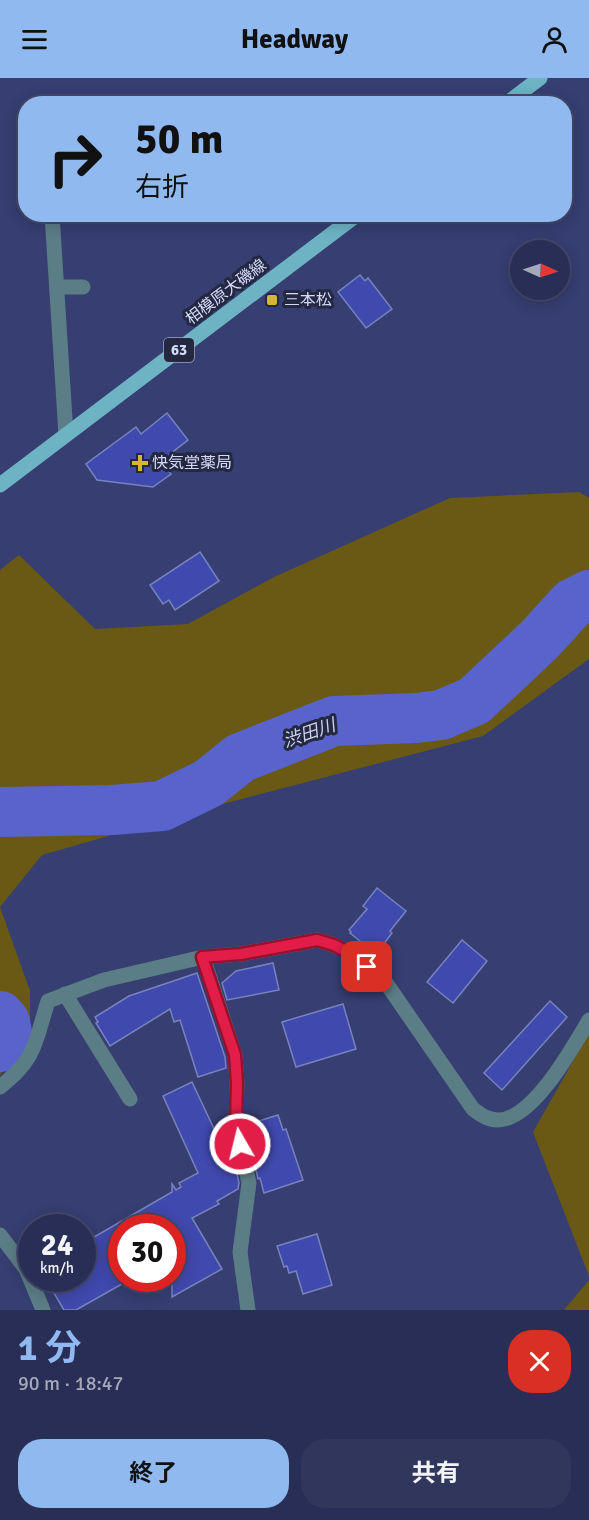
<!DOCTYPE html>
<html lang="ja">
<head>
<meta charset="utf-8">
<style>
  :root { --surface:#282e56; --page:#30365c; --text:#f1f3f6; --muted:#a5a8b9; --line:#444a6c; --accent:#90b9f0 }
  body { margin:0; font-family:Signika,"Noto Sans JP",sans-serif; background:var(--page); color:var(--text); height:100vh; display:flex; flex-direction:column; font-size:22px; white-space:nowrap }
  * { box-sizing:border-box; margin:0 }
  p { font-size:20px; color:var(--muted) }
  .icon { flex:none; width:33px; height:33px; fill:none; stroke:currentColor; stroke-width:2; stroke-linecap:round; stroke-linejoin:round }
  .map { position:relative; height:1232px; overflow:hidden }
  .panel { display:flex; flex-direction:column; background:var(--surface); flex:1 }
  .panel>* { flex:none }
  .banner { position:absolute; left:18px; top:18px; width:554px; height:126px; border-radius:24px; box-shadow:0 3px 15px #0003,0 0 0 2px var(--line); background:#90b9f0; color:#111; overflow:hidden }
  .needle { width:39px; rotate:93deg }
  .fabs { position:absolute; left:510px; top:162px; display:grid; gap:12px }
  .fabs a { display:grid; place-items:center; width:60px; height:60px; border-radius:50%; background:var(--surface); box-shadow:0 3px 15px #0003,0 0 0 2px var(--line); font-size:30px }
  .speed { position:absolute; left:18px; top:1136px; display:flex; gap:12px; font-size:30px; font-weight:700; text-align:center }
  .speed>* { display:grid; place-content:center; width:78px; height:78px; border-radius:50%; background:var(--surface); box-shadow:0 3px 15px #0003,0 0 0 2px var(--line); line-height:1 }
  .speed small { font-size:15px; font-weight:400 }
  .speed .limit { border:9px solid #d22; background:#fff; color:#111 }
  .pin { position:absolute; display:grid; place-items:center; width:51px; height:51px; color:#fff; margin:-26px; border-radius:12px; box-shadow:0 3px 9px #0006 }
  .me { position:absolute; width:66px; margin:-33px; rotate:352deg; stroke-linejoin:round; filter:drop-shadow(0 0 4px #0008) }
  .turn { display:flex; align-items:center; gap:21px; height:126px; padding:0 18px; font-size:27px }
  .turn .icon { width:78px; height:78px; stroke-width:2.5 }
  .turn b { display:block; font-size:42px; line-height:51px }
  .round { display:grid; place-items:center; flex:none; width:63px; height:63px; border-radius:24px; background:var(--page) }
  .head { display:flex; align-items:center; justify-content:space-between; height:102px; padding:0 18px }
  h1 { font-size:36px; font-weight:700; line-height:45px; color:var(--accent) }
  .cta { display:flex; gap:12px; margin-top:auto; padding:12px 18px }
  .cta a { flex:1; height:69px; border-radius:24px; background:var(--accent); color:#111; font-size:24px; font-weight:700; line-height:69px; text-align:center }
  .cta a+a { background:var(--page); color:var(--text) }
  header { display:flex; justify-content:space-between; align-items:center; height:78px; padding:0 18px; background:var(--accent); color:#111; font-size:27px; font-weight:700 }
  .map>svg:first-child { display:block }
  .green { fill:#6a5914 }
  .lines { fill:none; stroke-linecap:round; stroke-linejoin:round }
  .river { stroke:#5864cb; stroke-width:50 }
  .building { fill:#4049ad; stroke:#7783bd; stroke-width:1.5 }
  .minor { stroke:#5b7d85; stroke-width:15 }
  .major { stroke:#6db3c4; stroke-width:15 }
  .route-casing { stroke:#92132f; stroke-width:15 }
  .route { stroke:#e11d48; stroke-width:10 }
  .poi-dot { fill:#d5b535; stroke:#242840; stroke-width:2 }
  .labels { text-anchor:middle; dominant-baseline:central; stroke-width:6; stroke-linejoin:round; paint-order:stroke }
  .shield { fill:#242840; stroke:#9ea5c2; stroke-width:1.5 }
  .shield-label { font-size:15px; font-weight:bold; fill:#d2daf9 }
  .street-label { font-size:16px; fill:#d2daf9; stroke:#242840 }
  .poi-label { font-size:16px; fill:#d2daf9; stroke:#242840; text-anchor:start }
  .water-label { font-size:18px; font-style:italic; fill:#cbd2ed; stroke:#242840 }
</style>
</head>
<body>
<header><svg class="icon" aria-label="menu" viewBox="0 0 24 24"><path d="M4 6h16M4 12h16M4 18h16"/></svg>Headway<svg class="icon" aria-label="person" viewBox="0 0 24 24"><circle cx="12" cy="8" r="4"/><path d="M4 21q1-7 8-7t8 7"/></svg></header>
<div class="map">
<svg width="589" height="1232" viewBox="0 0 589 1232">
  <rect width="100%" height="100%" fill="#363e72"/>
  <path class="green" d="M579,414L589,420V581L483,658L196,733L42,777L0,829L30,913V960L0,997V492L19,477L95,551L188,546L274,499L450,420Z
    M589,955V1198L533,1054Z
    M589,1202V1232H564Z"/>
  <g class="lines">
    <path class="river" d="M0,734L112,732L162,728L209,705L240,680L334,643L416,640L441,637L474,623L539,562L573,525L589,517
      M0,938L5,944L8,960L0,969"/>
  </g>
  <path class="building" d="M360,197L365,203L368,200L392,231L366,250L338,214Z
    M167,335L188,362L161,383L171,396L153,409L97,402L86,386L136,349L141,356Z
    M200,474L219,503L175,532L169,522L163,526L150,507Z
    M377,810L406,833L390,853L392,855L376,876L350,855L351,854L349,852L367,831L363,828Z
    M462,862L487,883L453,925L427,904Z
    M273,885L279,912L227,922L222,905L236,893Z
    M197,895L225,979L226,990L198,999L180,942L174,944L170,931L110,968L96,945L98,944L95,939L129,918Z
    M550,923L567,939L502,1012L484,995Z
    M343,926L356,971L296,989L282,944Z
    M192,1004L217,1057L228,1053L239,1105L238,1111L217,1123L219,1126L192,1140L222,1191L172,1219V1149H122V1206L76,1232H64L45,1200H82V1166L172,1114V1106L176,1112L181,1109L179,1105L198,1095L163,1018Z
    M278,1037L283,1052L286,1051L303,1102L264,1115L260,1100L258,1101L246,1047Z
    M317,1156L332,1207L303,1216L296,1193L289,1195L287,1188L284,1189L277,1168Z"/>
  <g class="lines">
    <path class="minor" d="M52,136L66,357
      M57,209H83
      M203,879L235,977L237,1004L236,1046L249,1105L240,1174L248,1232
      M65,916L130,1021
      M0,1009C37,980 35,964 48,923L104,902L203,879L241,876L317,862L334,867L351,876L384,902L473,1031C481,1037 488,1042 498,1042C533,1042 573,969 589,942
      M0,1157L26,1191L43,1232"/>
    <path class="major" d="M506,26L540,0
      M0,407L358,136"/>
  </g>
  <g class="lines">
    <defs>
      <path id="route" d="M240,1066L236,1046L237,1004L235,977L202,879L241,876L317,862L334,867L351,876L367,889"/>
    </defs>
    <use href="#route" class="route-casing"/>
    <use href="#route" class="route"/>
  </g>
  <g class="poi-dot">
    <rect x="266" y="216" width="12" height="12" rx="3"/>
    <path d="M137 376h6v6h6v6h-6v6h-6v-6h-6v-6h6z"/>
  </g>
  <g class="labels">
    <rect class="shield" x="164" y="260" width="30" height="24" rx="4.5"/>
    <g class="shield-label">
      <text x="179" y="272">63</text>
    </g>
    <g class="street-label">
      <text transform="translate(226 214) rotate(-37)">相模原大磯線</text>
    </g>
    <g class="poi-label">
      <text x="284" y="222">三本松</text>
      <text x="152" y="385">快気堂薬局</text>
    </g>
    <g class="water-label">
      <text transform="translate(309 655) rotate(-19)">渋田川</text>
    </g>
  </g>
</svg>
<div class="fabs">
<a><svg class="needle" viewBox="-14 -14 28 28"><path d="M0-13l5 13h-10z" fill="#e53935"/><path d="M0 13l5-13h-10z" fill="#a5a8b9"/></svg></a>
</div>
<div class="speed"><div>24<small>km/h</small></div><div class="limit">30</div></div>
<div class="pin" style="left:367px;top:889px;background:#d93025"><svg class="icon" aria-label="arrive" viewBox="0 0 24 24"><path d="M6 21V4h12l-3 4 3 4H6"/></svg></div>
<svg class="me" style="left:240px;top:1066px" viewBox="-20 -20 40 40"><circle r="17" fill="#e11d48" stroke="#fff" stroke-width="3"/><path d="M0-11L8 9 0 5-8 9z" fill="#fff"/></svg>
<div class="banner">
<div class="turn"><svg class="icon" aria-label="right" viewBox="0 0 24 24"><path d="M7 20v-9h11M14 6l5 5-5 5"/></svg><div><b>50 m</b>右折</div></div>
</div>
</div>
<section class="panel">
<div class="head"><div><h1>1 分</h1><p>90 m · 18:47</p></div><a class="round" style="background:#d93025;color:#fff"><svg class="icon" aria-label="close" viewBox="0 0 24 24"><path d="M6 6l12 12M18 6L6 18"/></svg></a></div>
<div class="cta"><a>終了</a><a>共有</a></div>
</section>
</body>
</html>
